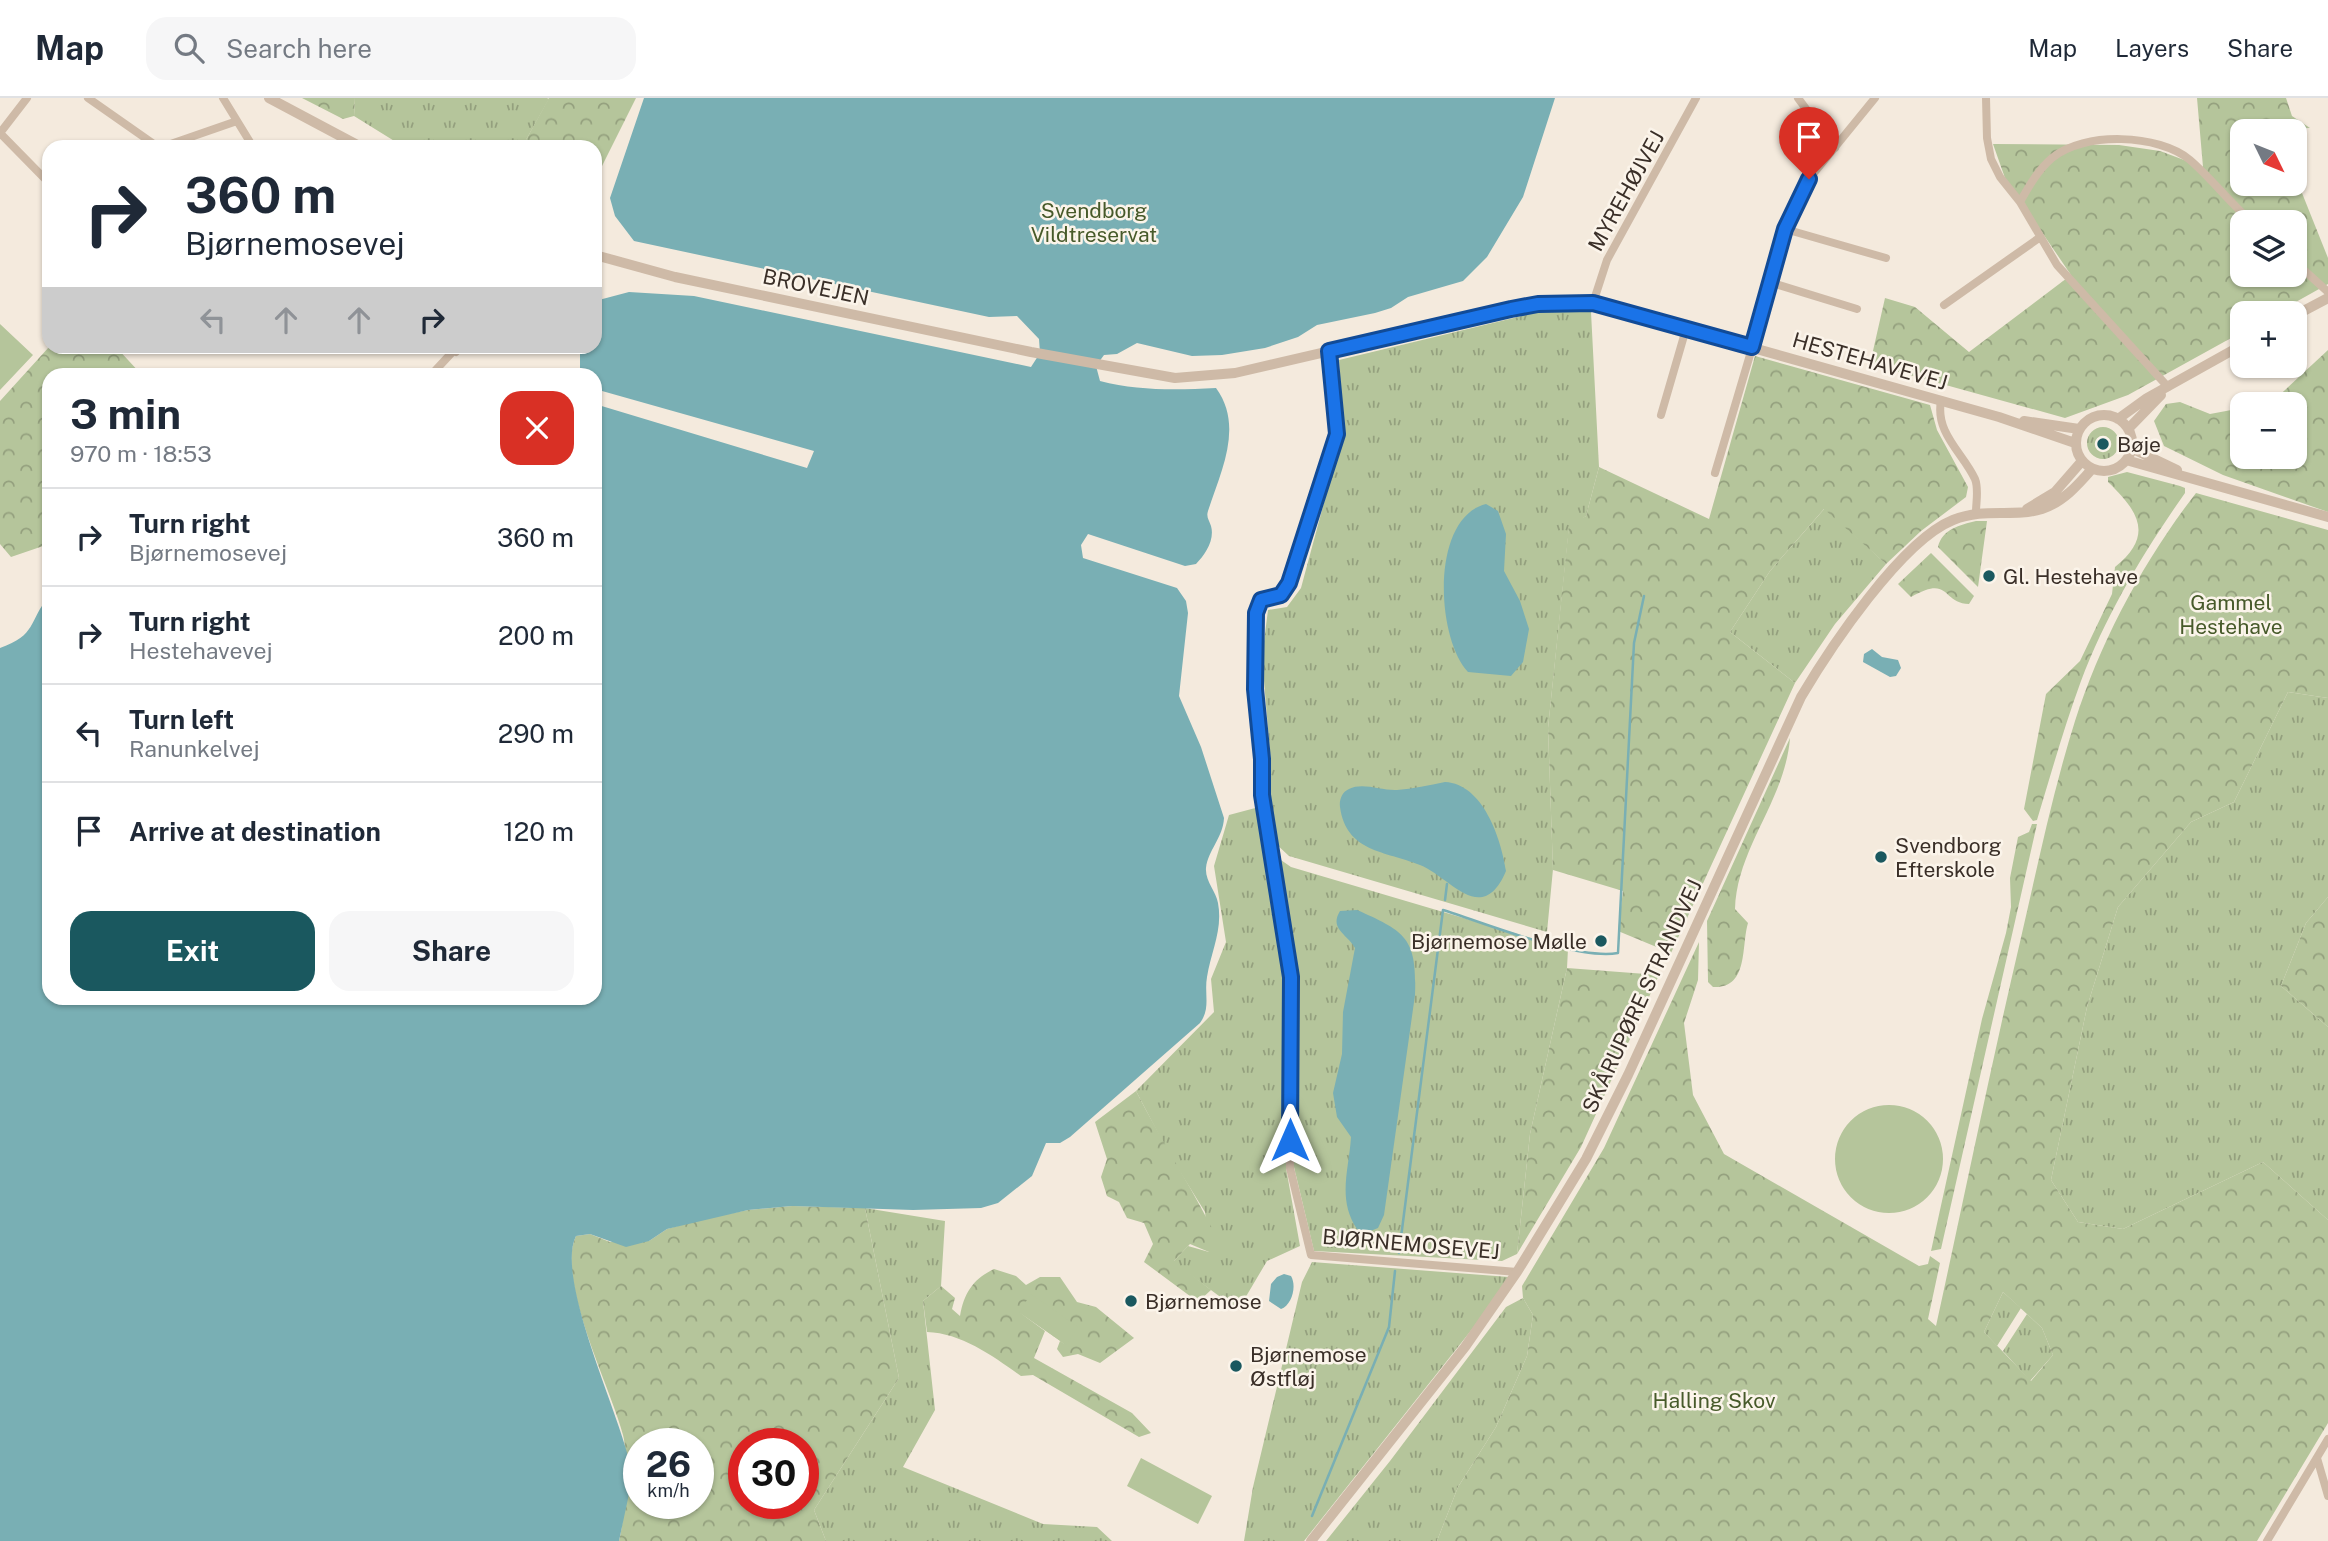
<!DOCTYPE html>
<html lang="en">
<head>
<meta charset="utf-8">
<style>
  :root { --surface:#fff; --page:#f6f6f7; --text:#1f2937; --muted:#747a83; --line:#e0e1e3; --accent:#1a585f }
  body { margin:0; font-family:"Public Sans",sans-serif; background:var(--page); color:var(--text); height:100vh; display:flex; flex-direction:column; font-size:26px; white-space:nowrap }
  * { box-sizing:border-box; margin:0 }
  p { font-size:23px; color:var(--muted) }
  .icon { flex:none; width:38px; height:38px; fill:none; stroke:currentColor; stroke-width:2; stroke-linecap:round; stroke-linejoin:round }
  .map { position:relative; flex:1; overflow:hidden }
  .drawer { position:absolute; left:42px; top:270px; width:560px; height:637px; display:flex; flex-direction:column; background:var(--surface); border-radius:21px; box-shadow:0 2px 5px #0004 }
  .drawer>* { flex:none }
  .hud { position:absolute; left:42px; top:42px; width:560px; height:214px; border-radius:21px; box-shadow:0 2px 5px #0004; background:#fff; color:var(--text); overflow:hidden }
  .needle { width:46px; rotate:133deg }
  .controls { position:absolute; left:2230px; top:21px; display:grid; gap:14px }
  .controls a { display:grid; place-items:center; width:77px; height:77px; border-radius:14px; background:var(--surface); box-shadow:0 2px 5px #0004; font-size:35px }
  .speed { position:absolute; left:623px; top:1330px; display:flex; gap:14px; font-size:35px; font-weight:700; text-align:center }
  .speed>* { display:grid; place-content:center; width:91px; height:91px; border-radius:50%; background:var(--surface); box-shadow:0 2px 5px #0004; line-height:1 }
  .speed small { font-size:18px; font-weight:400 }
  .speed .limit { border:10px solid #d22; background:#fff; color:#111 }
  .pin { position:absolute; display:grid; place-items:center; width:60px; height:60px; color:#fff; margin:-72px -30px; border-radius:50% 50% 50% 0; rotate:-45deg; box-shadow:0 0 7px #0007 }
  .pin .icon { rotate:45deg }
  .me { position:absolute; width:77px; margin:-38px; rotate:0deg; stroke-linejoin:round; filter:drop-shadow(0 0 5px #0008) }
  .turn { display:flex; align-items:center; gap:24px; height:147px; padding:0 28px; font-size:32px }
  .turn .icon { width:91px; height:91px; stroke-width:2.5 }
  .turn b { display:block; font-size:49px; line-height:60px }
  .lanes { display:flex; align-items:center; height:66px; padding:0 28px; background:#0003; justify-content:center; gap:35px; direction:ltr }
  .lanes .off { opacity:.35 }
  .round { display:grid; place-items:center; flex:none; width:74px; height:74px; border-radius:21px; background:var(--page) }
  .overview { display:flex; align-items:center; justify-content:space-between; height:119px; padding:0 28px }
  h1 { font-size:42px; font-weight:700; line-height:52px }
  .action { display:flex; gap:14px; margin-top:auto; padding:14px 28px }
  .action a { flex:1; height:80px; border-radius:21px; background:var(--accent); color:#fff; font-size:28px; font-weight:700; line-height:80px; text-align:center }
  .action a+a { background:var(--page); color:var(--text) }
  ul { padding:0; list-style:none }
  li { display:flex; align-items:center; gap:21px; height:98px; padding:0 28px; border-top:2px solid var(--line) }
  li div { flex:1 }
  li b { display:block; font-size:26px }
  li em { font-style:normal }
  header { display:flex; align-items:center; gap:42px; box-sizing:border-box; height:98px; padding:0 35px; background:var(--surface); border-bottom:2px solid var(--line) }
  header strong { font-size:33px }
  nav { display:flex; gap:38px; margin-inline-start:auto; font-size:24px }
  .search { width:490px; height:63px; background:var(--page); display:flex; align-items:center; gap:18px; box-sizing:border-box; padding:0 24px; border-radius:21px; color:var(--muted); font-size:26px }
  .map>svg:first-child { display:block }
  .grass { fill:url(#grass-tufts) }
  .forest { fill:url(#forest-crowns); fill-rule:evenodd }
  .park { fill:#b5c59b }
  .water { fill:#79afb4 }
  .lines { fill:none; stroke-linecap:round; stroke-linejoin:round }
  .stream { stroke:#79afb4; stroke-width:2.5 }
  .minor { stroke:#cebaa7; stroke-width:8 }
  .tertiary { stroke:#cebaa7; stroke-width:10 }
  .route-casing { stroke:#114b97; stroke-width:18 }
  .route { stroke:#1a73e8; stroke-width:12 }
  .poi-dot { fill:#1a585f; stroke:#fbf4ea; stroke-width:2.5 }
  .labels { text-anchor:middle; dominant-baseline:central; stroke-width:5; stroke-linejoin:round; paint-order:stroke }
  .street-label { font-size:21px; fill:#3a2f28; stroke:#fbf4ea }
  .park-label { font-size:21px; fill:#475a2a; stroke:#fbf4ea }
  .poi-label { font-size:21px; fill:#3a2f28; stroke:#fbf4ea; text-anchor:start }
</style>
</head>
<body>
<header>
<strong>Map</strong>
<div class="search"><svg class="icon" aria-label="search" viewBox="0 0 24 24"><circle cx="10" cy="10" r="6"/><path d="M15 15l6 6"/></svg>Search here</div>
<nav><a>Map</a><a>Layers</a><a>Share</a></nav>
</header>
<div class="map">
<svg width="2328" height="1443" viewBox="0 0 2328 1443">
  <defs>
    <pattern id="grass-tufts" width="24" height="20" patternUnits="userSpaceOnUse" patternTransform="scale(1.75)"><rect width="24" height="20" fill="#b5c59b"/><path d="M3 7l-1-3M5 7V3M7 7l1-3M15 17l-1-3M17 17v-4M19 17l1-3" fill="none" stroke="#94a07e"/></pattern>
    <pattern id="forest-crowns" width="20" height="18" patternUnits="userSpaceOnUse" patternTransform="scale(1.75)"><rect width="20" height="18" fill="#b5c59b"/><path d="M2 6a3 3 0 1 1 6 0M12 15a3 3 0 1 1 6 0" fill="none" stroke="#94a07e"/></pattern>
  </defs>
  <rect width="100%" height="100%" fill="#f4eadd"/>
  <path class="grass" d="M355,0H547L549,1L522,49H404L354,18Z
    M1543,213L1591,214L1599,369L1586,418L1569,430L1548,630L1553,771L1547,834L1289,758L1274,744L1267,695L1271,666L1262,559L1268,512L1287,509L1301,490L1343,334L1339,262Z
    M2087 345a16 16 0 1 1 32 0a16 16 0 1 1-32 0Z
    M1825,410L1886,466L1835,526L1795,585L1730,534L1770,473Z
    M2288,594L2328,600V799L2306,825L2281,888L2328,929V1122L2263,1064L2123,1131L2078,1124L2051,1082L2087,909L2118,809L2191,724L2234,704Z
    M1259,709L1286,880V1070L1300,1148L1267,1163L1238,1212L1173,1164L1188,1148L1209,1154L1205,1114L1169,1056L1136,993L1214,914L1211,881L1226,844L1214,768L1229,717Z
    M1278,760L1291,769L1568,851L1567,870L1530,1036L1517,1156L1502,1163L1314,1153L1294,1069L1295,880Z
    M865,1110L945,1123L941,1188L923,1203L935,1312L903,1369L1043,1426L1097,1429L1112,1443H826L814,1412L899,1280Z
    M1312,1164L1509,1179L1473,1230L1304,1443H1244L1253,1389L1302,1184Z
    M2003,1194L2021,1210L1997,1248L1984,1234Z
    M1523,1200L1533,1217L1527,1258L1496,1329L1458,1389L1437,1443H1326L1390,1363L1506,1209Z
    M2027,1216L2042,1230L2053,1257L2030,1283L2003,1253Z"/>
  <path class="forest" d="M302,0H355L354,18L343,21Z
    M549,0H636L595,82V49H522Z
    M2197,0H2286L2292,18L2310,30L2242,33V86H2294V75L2328,160V186L2276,215H2242V234L2128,297L2065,320L1870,266L1885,200L1915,209L1969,254L2071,177L2005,80L1993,46L2119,47L2160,53L2203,69ZM2242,124H2294V177H2242Z
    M49,249H116L141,276H49V446L11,459L0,446V303Z
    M2328,252V414L2223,377L2164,348L2154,323L2166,306L2180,304L2210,316L2242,310V359H2294V306H2261L2272,304Z
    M1755,258L1930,307L1937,332L1968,389L1966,399L1921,433L1886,466L1824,411L1770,473L1730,534L1795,585L1671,855L1618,833L1623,793L1553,772L1548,630L1569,427L1586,418L1599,369L1709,421Z
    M2127,374L2180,388L2185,390V395C2144,453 2106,517 2081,583C2064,629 2051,676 2037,722L2033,723L2024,711L2046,596L2080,563L2112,496L2115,469C2155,437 2138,413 2108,384V379Z
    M2196,395L2328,432V600L2288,594L2234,704L2191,724L2118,809L2087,909L2051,1082L2078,1124L2123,1131L2263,1064L2328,1122V1325L2257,1443H1437L1458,1389L1496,1329L1527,1258L1533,1217L1523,1200L1522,1188L1604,1050L1699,844L1698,882L1684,925L1693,997L1724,1056L1919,1168L1928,1166L1930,1158L1940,1165L1928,1221L1936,1228C1964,1100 1990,972 2020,844C2037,771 2052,696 2075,623C2101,542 2144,462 2196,395ZM2003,1194L2042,1230L2053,1257L2031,1283L1984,1234Z
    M1976,423H1987L1978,489L1938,449C1942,431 1960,427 1976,423Z
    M1931,455L1974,498L1969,506C1941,505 1951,476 1911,499L1898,486Z
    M1790,640C1785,703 1737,749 1735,811L1748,825C1741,848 1749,891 1713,889L1708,884L1707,823Z
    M2032,726H2037L1941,1151L1931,1153L1982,921L2006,835L2011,809L2010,780L2018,739L2029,734Z
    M2328,799V929L2281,888L2306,825Z
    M1567,870L1659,877L1581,1049L1517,1156L1530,1036Z
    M1136,993C1163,1046 1196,1096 1222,1150L1209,1154L1190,1146L1174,1163L1211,1192L1198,1204L1144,1164L1153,1146L1144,1125L1127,1120L1119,1104L1107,1098L1101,1079L1107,1061L1095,1024Z
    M792,1108L865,1110L899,1280L814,1412L826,1443H619C625,1420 629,1360 623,1337C611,1290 555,1181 576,1138L590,1136L610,1144L649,1143L667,1131L702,1121L748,1112ZM639,1346H698V1405H639ZM744,1346H803V1405H744Z
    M994,1171L1016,1178L1026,1187L1040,1179H1060L1077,1204L1096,1209L1134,1240L1100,1265L1078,1256L1063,1259L1057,1251L1060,1243L1066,1247L1019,1214L1045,1233L1034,1260L1132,1315L1151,1335L1139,1339L1033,1277L1021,1278C994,1259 962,1235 927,1234L923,1203L941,1188L955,1200L952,1211L960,1218C964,1195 973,1181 994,1171Z"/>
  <path class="park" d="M0,226L33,257L0,292Z
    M1835 1061a54 54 0 1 1 108 0a54 54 0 1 1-108 0Z
    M1031,1196L1078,1229L1066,1247L1019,1214Z
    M1141,1360L1212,1398L1198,1426L1127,1388Z"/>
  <path class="water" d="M644,0H1555L1523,99L1487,159L1463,183L1408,199L1391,210L1375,215L1317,227L1298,239L1265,250L1222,257L1192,258L1137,245L1117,256L1104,257L1096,268L1100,283C1138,293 1177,292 1216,290C1244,328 1221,373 1208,413C1206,419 1209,422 1211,428C1215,442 1205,457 1196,466L1185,468L1088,436L1081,447L1083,460L1177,490L1186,503L1188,515L1179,598L1201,649L1224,720C1223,740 1208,752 1206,770C1205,783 1216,793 1218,805C1223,832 1211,853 1207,879C1204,896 1211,910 1200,925L1070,1039L1060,1045H1046L1032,1078L998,1105L981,1110L913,1112L792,1108L748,1112L667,1131L649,1143L626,1149L590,1136L576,1138C555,1179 618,1313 629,1362L630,1391L619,1443H0V550C37,537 28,524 49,498V900H595V306L807,370L814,353L595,291V276H580V249L595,248V203L629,194L694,198L1031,269L1040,255L1039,241L1017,218L989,219L634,143L615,118L610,100Z
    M1486,406L1498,413L1506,436L1504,473L1520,503L1529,531L1523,564L1511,578L1468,574C1436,540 1430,420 1486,406Z
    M1872,551L1882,559L1898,562L1901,570L1896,578L1890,579L1863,564L1864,556Z
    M1445,684C1483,686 1501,740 1506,773C1482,830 1449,778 1420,767C1385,753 1346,754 1340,709C1339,702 1342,694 1349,691C1363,684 1382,693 1397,692C1413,691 1429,687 1445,684Z
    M1357,812C1407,834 1417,841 1415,897L1384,1117L1378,1130L1368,1134L1357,1131C1337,1101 1349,1072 1351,1039L1337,1019L1333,995L1342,956L1343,914L1355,850C1347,836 1329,831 1340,813Z
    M1284,1176L1291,1178C1297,1188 1292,1207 1281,1211L1269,1203L1271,1186L1277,1179Z"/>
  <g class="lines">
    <path class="stream" d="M1445,802L1447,786
      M1399,1155L1443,812C1488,826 1575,862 1618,855L1634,545L1644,498
      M1312,1418L1389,1229L1395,1173"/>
    <path class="minor" d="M88,0L158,49
      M223,0L253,49
      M1798,0L1835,50
      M1986,0L1987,40L1991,61L2000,79L2020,104L2057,167L2168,289
      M0,35L49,85
      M0,35L27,0
      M162,49L237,23
      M2020,104C2029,88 2038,72 2052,60C2084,33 2159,36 2190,62C2212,81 2230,105 2252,124
      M1785,131L1886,160
      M2294,163L2328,194
      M1769,184L1857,211
      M1593,205L1607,162L1696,0
      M1944,207L2039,140
      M446,248L456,254
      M205,250L207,248
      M1329,253L1337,336L1289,485L1281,497L1261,502L1256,515L1255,591L1262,661V697L1291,879L1290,1070L1311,1157L1517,1174
      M432,276L458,248
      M1941,303C1935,335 1963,355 1975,381C1979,391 1976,404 1976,414
      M1661,317L1686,231
      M1715,375L1795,105L1809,81L1875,0
      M2317,1360L2328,1398
      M2267,1443L2328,1341"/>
    <path class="tertiary" d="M269,0L361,49
      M595,157L675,179L1031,254L1175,280L1235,275L1511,211L1538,206L1593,205L1999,319L2075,345
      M2294,218L2328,200
      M2076 345a28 28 0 1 1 56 0a28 28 0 1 1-56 0Z
      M2118,321L2147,300L2242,247
      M2024,323L2079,331
      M2128,331L2161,297
      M2131,350L2177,372
      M2126,362L2328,419
      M2027,411L2055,394L2082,363
      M1311,1443L1465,1249L1517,1174L1586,1061L1628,977L1801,599C1830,550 1901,443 1953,422C1986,409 2012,420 2042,411C2063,404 2078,387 2092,371"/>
  </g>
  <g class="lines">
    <defs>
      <path id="route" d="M1290,1042L1291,879L1262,697V661L1255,591L1256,515L1261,502L1281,497L1289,485L1337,336L1329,253L1511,211L1538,206L1593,205L1752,249L1785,131L1809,81"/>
    </defs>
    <use href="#route" class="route-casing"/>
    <use href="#route" class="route"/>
  </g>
  <g class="poi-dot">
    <circle cx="2103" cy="346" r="7"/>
    <circle cx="1989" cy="478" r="7"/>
    <circle cx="1881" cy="759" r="7"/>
    <circle cx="1601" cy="843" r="7"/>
    <circle cx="1131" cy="1203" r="7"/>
    <circle cx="1236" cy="1268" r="7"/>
  </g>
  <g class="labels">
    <g class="street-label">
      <text transform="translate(1626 93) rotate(-61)">MYREHØJVEJ</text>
      <text transform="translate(816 189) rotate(12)">BROVEJEN</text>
      <text transform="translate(1870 263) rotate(16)">HESTEHAVEVEJ</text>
      <text transform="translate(1642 898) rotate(-65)">SKÅRUPØRE STRANDVEJ</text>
      <text transform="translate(1411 1146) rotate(5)">BJØRNEMOSEVEJ</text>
    </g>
    <g class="park-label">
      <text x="1094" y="112">Svendborg<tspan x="1094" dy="24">Vildtreservat</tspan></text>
      <text x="2231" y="504">Gammel<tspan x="2231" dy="24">Hestehave</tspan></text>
      <text x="1714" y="1302">Halling Skov</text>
    </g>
    <g class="poi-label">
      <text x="2117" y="346">Bøje</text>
      <text x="2003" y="478">Gl. Hestehave</text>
      <text x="1895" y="747">Svendborg<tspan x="1895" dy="24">Efterskole</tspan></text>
      <text x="1587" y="843" text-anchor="end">Bjørnemose Mølle</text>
      <text x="1145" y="1203">Bjørnemose</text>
      <text x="1250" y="1256">Bjørnemose<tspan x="1250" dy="24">Østfløj</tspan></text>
    </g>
  </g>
</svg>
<div class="controls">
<a><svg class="needle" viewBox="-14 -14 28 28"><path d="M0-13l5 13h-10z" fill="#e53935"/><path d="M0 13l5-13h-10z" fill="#747a83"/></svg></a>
<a><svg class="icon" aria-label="layers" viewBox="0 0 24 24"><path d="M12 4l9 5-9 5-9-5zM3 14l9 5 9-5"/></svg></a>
<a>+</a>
<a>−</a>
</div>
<div class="speed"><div>26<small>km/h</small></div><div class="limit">30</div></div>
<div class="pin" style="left:1809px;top:81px;background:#d93025"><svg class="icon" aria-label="arrive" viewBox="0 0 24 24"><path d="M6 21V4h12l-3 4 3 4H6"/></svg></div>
<svg class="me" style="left:1290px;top:1042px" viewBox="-20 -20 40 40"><path d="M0-17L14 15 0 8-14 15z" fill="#1a73e8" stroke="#fff" stroke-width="4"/></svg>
<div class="hud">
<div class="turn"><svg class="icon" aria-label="right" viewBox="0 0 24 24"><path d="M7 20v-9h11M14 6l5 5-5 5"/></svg><div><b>360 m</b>Bjørnemosevej</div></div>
<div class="lanes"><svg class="icon off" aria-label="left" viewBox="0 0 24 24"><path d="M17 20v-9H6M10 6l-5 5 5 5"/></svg><svg class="icon off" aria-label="ahead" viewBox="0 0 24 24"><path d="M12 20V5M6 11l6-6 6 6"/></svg><svg class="icon off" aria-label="ahead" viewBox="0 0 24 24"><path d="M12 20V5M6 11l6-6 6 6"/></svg><svg class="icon" aria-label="right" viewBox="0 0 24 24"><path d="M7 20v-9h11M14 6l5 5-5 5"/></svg></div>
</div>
<section class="drawer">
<div class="overview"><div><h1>3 min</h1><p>970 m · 18:53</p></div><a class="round" style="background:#d93025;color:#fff"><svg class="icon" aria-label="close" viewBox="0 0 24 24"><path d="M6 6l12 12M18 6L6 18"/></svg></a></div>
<ul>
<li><svg class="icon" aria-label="right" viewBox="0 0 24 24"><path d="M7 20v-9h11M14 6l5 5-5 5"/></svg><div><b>Turn right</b><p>Bjørnemosevej</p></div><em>360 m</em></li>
<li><svg class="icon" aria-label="right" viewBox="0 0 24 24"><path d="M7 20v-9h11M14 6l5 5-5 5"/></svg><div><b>Turn right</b><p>Hestehavevej</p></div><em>200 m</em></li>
<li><svg class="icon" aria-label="left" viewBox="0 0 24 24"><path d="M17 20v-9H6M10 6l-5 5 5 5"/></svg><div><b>Turn left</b><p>Ranunkelvej</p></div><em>290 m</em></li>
<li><svg class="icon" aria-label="arrive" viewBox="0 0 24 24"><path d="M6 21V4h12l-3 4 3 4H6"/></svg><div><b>Arrive at destination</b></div><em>120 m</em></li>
</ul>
<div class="action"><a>Exit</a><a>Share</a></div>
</section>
</div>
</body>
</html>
